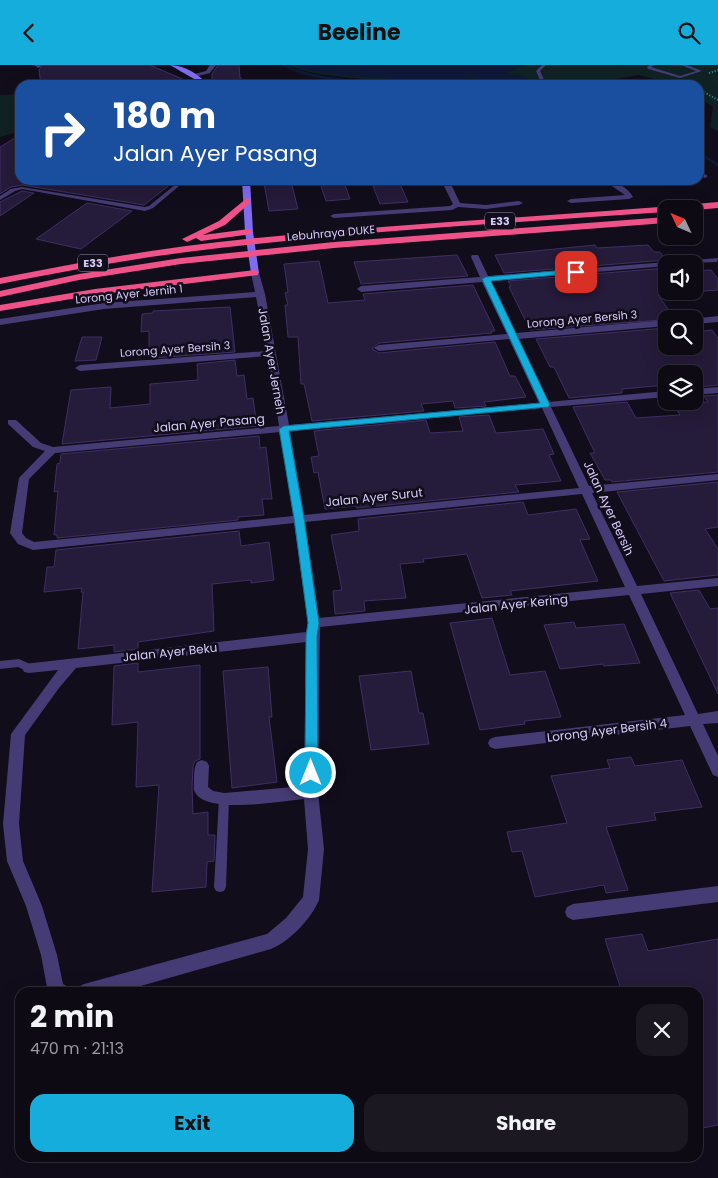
<!DOCTYPE html>
<html lang="en">
<head>
<meta charset="utf-8">
<style>
  :root { --surface:#0d0a14; --page:#1b1822; --text:#f1f3f6; --muted:#9a9aa0; --line:#2d2b34; --accent:#15aedc }
  body { margin:0; font-family:Poppins,sans-serif; background:var(--page); color:var(--text); height:100vh; display:flex; flex-direction:column; font-size:19px; white-space:nowrap }
  * { box-sizing:border-box; margin:0 }
  p { font-size:16px; color:var(--muted) }
  .icon { flex:none; width:28px; height:28px; fill:none; stroke:currentColor; stroke-width:2; stroke-linecap:round; stroke-linejoin:round }
  .map { position:relative; flex:1; overflow:hidden }
  .drawer { position:absolute; left:15px; top:922px; width:688px; height:175px; display:flex; flex-direction:column; background:var(--surface); border-radius:15px; box-shadow:0 5px 20px #0002,0 0 0 1px var(--line) }
  .drawer>* { flex:none }
  .hud { position:absolute; left:15px; top:15px; width:689px; height:105px; border-radius:15px; box-shadow:0 5px 20px #0002,0 0 0 1px var(--line); background:#1a4fa0; color:#fff; overflow:hidden }
  .needle { width:32px; rotate:314deg }
  .tools { position:absolute; left:658px; top:135px; display:grid; gap:10px }
  .tools a { display:grid; place-items:center; width:45px; height:45px; border-radius:10px; background:var(--surface); box-shadow:0 5px 20px #0002,0 0 0 1px var(--line); font-size:25px }
  .pin { position:absolute; display:grid; place-items:center; width:42px; height:42px; color:#fff; margin:-21px; border-radius:10px; box-shadow:0 2px 8px #0006 }
  .me { position:absolute; width:55px; margin:-28px; rotate:0deg; stroke-linejoin:round; filter:drop-shadow(0 0 4px #0008) }
  .turn { display:flex; align-items:center; gap:18px; height:105px; padding:0 15px; font-size:22px }
  .turn .icon { width:65px; height:65px; stroke-width:2.5 }
  .turn b { display:block; font-size:35px; line-height:42px }
  .round { display:grid; place-items:center; flex:none; width:52px; height:52px; border-radius:15px; background:var(--page) }
  .head { display:flex; align-items:center; justify-content:space-between; height:85px; padding:0 15px }
  h1 { font-size:30px; font-weight:700; line-height:38px }
  .primary-button { display:flex; gap:10px; margin-top:auto; padding:10px 15px }
  .primary-button a { flex:1; height:58px; border-radius:15px; background:var(--accent); color:#111; font-size:20px; font-weight:700; line-height:58px; text-align:center }
  .primary-button a+a { background:var(--page); color:var(--text) }
  header { display:flex; justify-content:space-between; align-items:center; height:65px; padding:0 15px; background:var(--accent); color:#111; font-size:22px; font-weight:700 }
  .map>svg:first-child { display:block }
  .green { fill:#102224 }
  .water { fill:#0e1938 }
  .lines { fill:none; stroke-linecap:round; stroke-linejoin:round }
  .stream { stroke:#0e1938; stroke-width:3 }
  .building { fill:#251b3a; stroke:#402f64 }
  .path { stroke:#389aa2; stroke-width:2; stroke-dasharray:1 2; stroke-linecap:butt }
  .service { fill:#463c75; fill-rule:evenodd }
  .minor { fill:#463c75; fill-rule:evenodd }
  .secondary { fill:#806cf1; fill-rule:evenodd }
  .motorway { fill:#ee5288; fill-rule:evenodd }
  .route { fill:#15aedc; stroke:#0e718f }
  .labels { text-anchor:middle; dominant-baseline:central; stroke-width:5; stroke-linejoin:round; paint-order:stroke }
  .shield { fill:#110d1b; stroke:#9c92b7; stroke-width:1 }
  .shield-label { font-size:11px; font-weight:bold; fill:#d7cbfa }
  .far-street-label { font-size:11px; fill:#d7cbfa; stroke:#110d1b }
  .street-label { font-size:12px; fill:#d7cbfa; stroke:#110d1b }
</style>
</head>
<body>
<header><svg class="icon" aria-label="back" viewBox="0 0 24 24"><path d="M15 5l-7 7 7 7"/></svg>Beeline<svg class="icon" aria-label="search" viewBox="0 0 24 24"><circle cx="10" cy="10" r="6"/><path d="M15 15l6 6"/></svg></header>
<div class="map">
<svg width="718" height="1113" viewBox="0 0 718 1113">
  <rect width="100%" height="100%" fill="#110d1b"/>
  <path class="green" d="M290,0H718V66L710,62L713,42L699,33V20H678L638,10L584,20H427C399,15 307,13 290,0Z
    M20,29V66L0,72V30Z"/>
  <path class="water" d="M295,0H525L507,8L527,12L530,17L512,20L468,12L459,20C442,20 426,17 409,15C386,13 311,11 295,0Z"/>
  <g class="lines">
    <path class="stream" d="M284,0C315,18 374,16 410,20
      M699,88L718,100"/>
  </g>
  <path class="building" d="M42,0H150L196,20H41L39,5Z
    M218,0H239L240,13L245,16L212,20V9Z
    M20,70V115H176L144,140L22,120L11,122L0,129V82Z
    M291,116L298,144L269,146L264,118Z
    M344,117L350,134L326,136L320,118Z
    M400,119L408,137L380,139L373,121Z
    M22,126L34,128L0,151V137Z
    M87,138L132,146L81,184L36,174Z
    M595,180L597,183L648,180L654,187H660L666,195L504,208L495,190Z
    M457,190L468,211L361,219L354,197Z
    M319,196L328,238L365,235L363,229L473,220L495,266H491L492,268L379,278L372,284L379,288L495,277L510,311H515L526,332L484,337L486,341L455,343L453,336L421,339L424,346L312,356L304,319H301L298,272H288L285,240H288L285,228L288,227L284,199Z
    M666,203V226H690L658,230L675,254L530,265L509,222L511,221L508,216Z
    M711,205L718,214V225L693,227L694,206Z
    M230,242L235,287L151,293L152,288H149V266L141,267L142,249L153,248V246Z
    M666,263V281H694V267L712,265L718,273V320L698,322L694,316V309H666V320L622,324V328L569,333L554,302H550L536,274Z
    M82,272H102L96,295L75,296Z
    M235,295L237,311L244,310L247,334L253,333L257,361L62,379L71,325L111,322L110,343L150,339V319L198,315L197,299Z
    M718,330V407L612,417L611,415H605L590,388H595L573,342L627,337L636,353L680,350L674,340L708,337L704,331Z
    M489,350L496,368L543,364L554,389L549,390L561,416L515,420L519,427L357,443L356,441L325,444L318,407L314,408L311,392L319,391L314,366L426,355L430,368L463,366L459,352Z
    M259,371L260,383L266,382L272,434H262L264,450L238,452V455L57,473V470H54L58,426L54,427L57,399L60,398L61,389Z
    M718,417V462L705,464L718,484V510L664,516L617,427Z
    M523,437L528,450L576,444L590,474L580,475L598,516L510,526L512,530L482,533L467,489L423,494L424,497L400,499L406,533L364,536L365,546L335,549L333,526L342,525L331,470L359,466L358,454Z
    M239,466L241,481L269,477L274,515L251,518V515L212,519L214,566L138,577V584L114,587V580L78,584L83,527H81L82,523L44,527L47,502H54L56,485Z
    M699,525L710,544L718,543V629L670,528Z
    M492,553L510,610L545,606L561,652L524,656L525,659L480,665L450,558Z
    M574,557L576,563L624,559L640,598L604,601L603,599L560,604L544,560Z
    M138,598V607L200,600V694L195,696L193,701L192,722L193,749L208,747V770H215L214,796L207,797L206,822L152,827L159,720L136,722L138,657L112,660L114,601Z
    M268,602L272,652H269L277,717L232,723L223,606Z
    M411,606L419,648H423L429,679L371,685L359,611Z
    M631,692L635,701L682,695L702,742L654,748L656,755L606,762L628,825L606,828L604,820L535,832L522,786L512,787L507,767L567,758L551,711L610,703L607,695Z
    M642,869L648,886L718,874V1060L698,1064V928H622L605,874Z"/>
  <g class="lines">
    <path class="path" d="M709,8L718,5
      M699,24L718,35"/>
    <path class="service" d="M542,0H546L540,6L545,17L544,20H540L541,17L536,6Z
      M650,0H655L651,2L680,11L696,6L681,0H687L702,6L680,13L648,4L647,2Z
      M181,115H186L153,143L145,146L22,124L15,126L0,135V131L11,124L22,122L145,142L149,141Z
      M19,594L32,600L34,603L32,606L29,607L18,602L0,604V596Z
      M224,729L228,731L229,734L226,822L224,826L220,827L216,826L214,822L219,734L220,731Z"/>
    <path class="minor" d="M34,0H40L41,1L38,3Z
      M210,0H216L210,8L194,12L191,10L206,6Z
      M699,106L708,111L705,113L699,111Z
      M441,115H449L460,138L486,140L519,136L523,138L519,140L486,144L458,142L452,145L334,153L330,151L334,149L450,141L453,139Z
      M603,115C614,115 628,122 633,132L629,134L571,138L567,136L571,134L625,130Z
      M472,190H478L488,211L718,193L717,197L666,199V201L490,216L516,268L666,255V261L518,274L548,337L666,326V332L551,342L589,421L718,409V415L592,428L637,521L718,513V521L641,529L698,649L718,646V658L703,659L718,691V712L713,710L690,661L495,684L490,682L488,678L490,674L495,672L685,650L629,530L320,562L318,727L324,784L319,835C311,854 290,876 271,884L116,928H76L78,922L84,919L267,869L286,853L303,832L308,784L304,734C282,736 206,750 195,727C193,724 194,720 194,716C194,709 194,703 197,697L202,695L207,697L209,701L208,722L213,726L224,728L304,721L306,577L76,603L59,623L25,670L19,759L23,796L42,841L57,890L63,919L68,922L70,928H48L41,890L26,841L7,796L3,759L11,669L58,605L29,608L24,607L22,603L24,599L306,567L308,558L294,458L33,485L18,479L10,468L19,413L45,386L33,382L8,359V355H16L41,378L53,382L279,361L268,291L80,306L75,303L80,300L267,286L256,232L104,244L0,260V254L104,238L255,227L251,208L255,206L259,208L265,229L289,360L539,338L509,274L379,286L374,283L379,280L507,269L482,217L361,227L357,224L361,221L480,212L471,192ZM542,343L579,423L304,450L290,366ZM280,367L293,451L34,477L26,473L22,468L29,414L55,388ZM582,429L625,522L319,553L305,457Z
      M718,251V257L694,259L692,254Z
      M718,322V328L694,330V324Z
      M718,821V837L573,855L567,852L565,847L567,842L573,839Z"/>
    <path class="secondary" d="M170,0C185,0 199,10 209,20C203,20 177,4 170,0Z
      M242,115H250L253,167L259,208L255,210L251,208L245,167Z"/>
    <path class="motorway" d="M247,133L250,134V138L225,160L203,170L249,164L252,165V169L201,176L196,173L187,177L182,174L219,156Z
      M718,137V143L694,145L666,144V147C506,158 346,167 187,187C124,195 62,207 0,219V213C62,201 124,189 186,181C363,159 541,153 718,137Z
      M666,152V158L334,183L181,199L79,215L0,232V226L79,209L181,193L334,177Z
      M255,205L258,206V210L95,230L0,246V240L95,224Z"/>
  </g>
  <path class="route" d="M576,204L580,207L579,208L491,216L550,340L548,342L289,366L304,453L319,558L317,571L318,708L316,712L311,713L307,712L305,708L306,571L308,558L294,453L279,364L284,361L540,338L482,214L486,212Z"/>
  <g class="labels">
    <g class="shield">
      <rect x="485" y="147.5" width="30" height="17" rx="4"/>
      <rect x="78" y="189.5" width="30" height="17" rx="4"/>
    </g>
    <g class="shield-label">
      <text x="500" y="156">E33</text>
      <text x="93" y="198">E33</text>
    </g>
    <g class="far-street-label">
      <text transform="translate(331 168) rotate(-5)">Lebuhraya DUKE</text>
      <text transform="translate(129 229) rotate(-6)">Lorong Ayer Jernih 1</text>
      <text transform="translate(582 254) rotate(-5)">Lorong Ayer Bersih 3</text>
      <text transform="translate(175 284) rotate(-4)">Lorong Ayer Bersih 3</text>
    </g>
    <g class="street-label">
      <text transform="translate(272 296) rotate(80)">Jalan Ayer Jerneh</text>
      <text transform="translate(209 358) rotate(-5)">Jalan Ayer Pasang</text>
      <text transform="translate(374 432) rotate(-6)">Jalan Ayer Surut</text>
      <text transform="translate(609 443) rotate(65)">Jalan Ayer Bersih</text>
      <text transform="translate(516 539) rotate(-6)">Jalan Ayer Kering</text>
      <text transform="translate(170 587) rotate(-6)">Jalan Ayer Beku</text>
      <text transform="translate(607 665) rotate(-7)">Lorong Ayer Bersih 4</text>
    </g>
  </g>
</svg>
<div class="tools">
<a><svg class="needle" viewBox="-14 -14 28 28"><path d="M0-13l5 13h-10z" fill="#e53935"/><path d="M0 13l5-13h-10z" fill="#9a9aa0"/></svg></a>
<a><svg class="icon" aria-label="sound" viewBox="0 0 24 24"><path d="M4 9h4l5-4v14l-5-4H4zM17 9q2 3 0 6"/></svg></a>
<a><svg class="icon" aria-label="search" viewBox="0 0 24 24"><circle cx="10" cy="10" r="6"/><path d="M15 15l6 6"/></svg></a>
<a><svg class="icon" aria-label="layers" viewBox="0 0 24 24"><path d="M12 4l9 5-9 5-9-5zM3 14l9 5 9-5"/></svg></a>
</div>
<div class="pin" style="left:576px;top:207px;background:#d93025"><svg class="icon" aria-label="arrive" viewBox="0 0 24 24"><path d="M6 21V4h12l-3 4 3 4H6"/></svg></div>
<svg class="me" style="left:311px;top:708px" viewBox="-20 -20 40 40"><circle r="17" fill="#15aedc" stroke="#fff" stroke-width="3"/><path d="M0-11L8 9 0 5-8 9z" fill="#fff"/></svg>
<div class="hud">
<div class="turn"><svg class="icon" aria-label="right" viewBox="0 0 24 24"><path d="M7 20v-9h11M14 6l5 5-5 5"/></svg><div><b>180 m</b>Jalan Ayer Pasang</div></div>
</div>
<section class="drawer">
<div class="head"><div><h1>2 min</h1><p>470 m · 21:13</p></div><a class="round"><svg class="icon" aria-label="close" viewBox="0 0 24 24"><path d="M6 6l12 12M18 6L6 18"/></svg></a></div>
<div class="primary-button"><a>Exit</a><a>Share</a></div>
</section>
</div>
</body>
</html>
